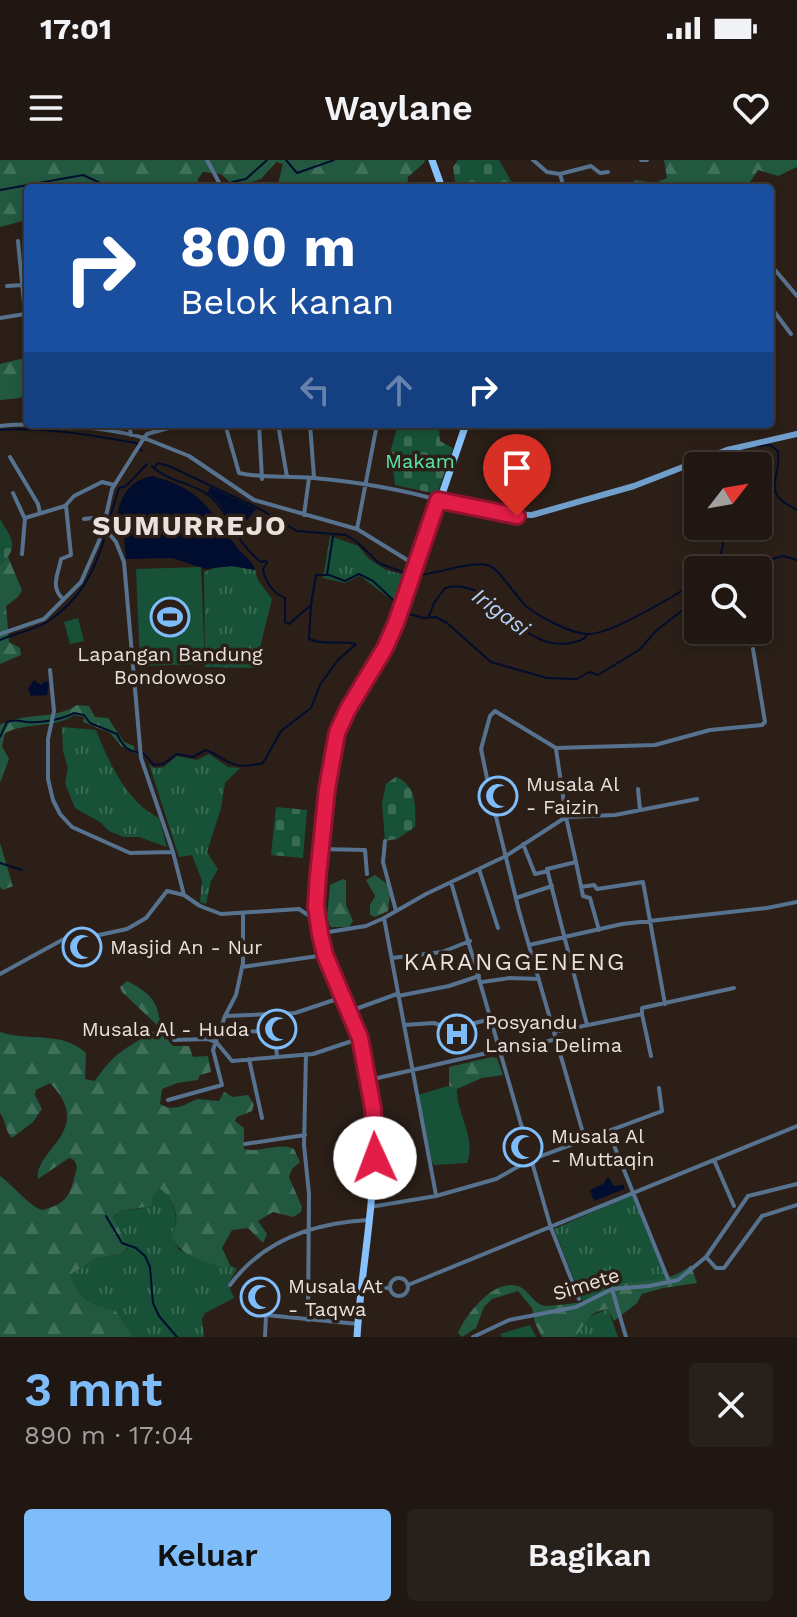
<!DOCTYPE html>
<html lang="id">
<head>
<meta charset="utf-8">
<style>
  :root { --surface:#201712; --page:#28201b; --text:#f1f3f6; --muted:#a29f9f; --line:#3d3632; --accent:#7ebdf9 }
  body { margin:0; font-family:"Work Sans",sans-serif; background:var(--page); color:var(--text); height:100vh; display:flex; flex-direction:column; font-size:30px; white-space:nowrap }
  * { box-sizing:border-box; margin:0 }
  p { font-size:26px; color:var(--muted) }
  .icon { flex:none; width:44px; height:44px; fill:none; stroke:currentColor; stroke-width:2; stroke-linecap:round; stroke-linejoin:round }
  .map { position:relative; height:1177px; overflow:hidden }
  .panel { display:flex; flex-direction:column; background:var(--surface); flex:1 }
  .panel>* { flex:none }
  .hud { position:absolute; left:24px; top:24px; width:750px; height:244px; border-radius:8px; box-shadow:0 4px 12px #0003,0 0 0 2px var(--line); background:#1a4fa0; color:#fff; overflow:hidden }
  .needle { width:52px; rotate:59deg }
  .controls { position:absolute; left:684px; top:292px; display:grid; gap:16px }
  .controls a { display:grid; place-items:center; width:88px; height:88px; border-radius:8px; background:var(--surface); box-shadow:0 4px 12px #0003,0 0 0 2px var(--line); font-size:40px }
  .pin { position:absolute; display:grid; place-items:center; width:68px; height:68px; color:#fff; margin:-82px -34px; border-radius:50% 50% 50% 0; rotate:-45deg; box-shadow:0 0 8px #0007 }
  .pin .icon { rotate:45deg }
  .me { position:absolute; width:88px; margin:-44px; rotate:358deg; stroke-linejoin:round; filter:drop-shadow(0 0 6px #0008) }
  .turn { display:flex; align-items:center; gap:28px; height:168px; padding:0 24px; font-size:36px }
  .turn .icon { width:104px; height:104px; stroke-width:2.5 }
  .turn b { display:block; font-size:56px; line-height:68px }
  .lanes { display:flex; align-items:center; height:76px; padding:0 24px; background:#0003; justify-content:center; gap:40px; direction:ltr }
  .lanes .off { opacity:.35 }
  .round { display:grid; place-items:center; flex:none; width:84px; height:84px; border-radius:8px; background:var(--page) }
  .headline { display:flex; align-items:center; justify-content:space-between; height:136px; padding:0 24px }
  h1 { font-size:48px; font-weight:600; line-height:60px; color:var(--accent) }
  .button { display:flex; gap:16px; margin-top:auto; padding:16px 24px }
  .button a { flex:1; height:92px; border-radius:8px; background:var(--accent); color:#111; font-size:32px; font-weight:600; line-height:92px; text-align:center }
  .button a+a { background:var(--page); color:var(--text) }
  .status { display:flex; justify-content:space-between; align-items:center; height:56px; padding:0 40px; background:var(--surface); direction:ltr }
  .status svg { height:22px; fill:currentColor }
  header { display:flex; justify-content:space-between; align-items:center; height:104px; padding:0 24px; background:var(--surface); font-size:36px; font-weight:600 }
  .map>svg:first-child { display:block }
  .grass { fill:url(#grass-tufts) }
  .forest { fill:url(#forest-firs) }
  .cemetery { fill:url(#cemetery-stones) }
  .garden { fill:#175238 }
  .water { fill:#000d2e }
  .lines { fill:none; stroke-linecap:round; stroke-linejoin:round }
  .stream { stroke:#000d2e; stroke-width:2 }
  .street { stroke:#56728e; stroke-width:4 }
  .secondary { stroke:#719fcc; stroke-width:6 }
  .primary { stroke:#87c2fc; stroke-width:7 }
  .route-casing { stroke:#92132f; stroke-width:20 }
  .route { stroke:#e11d48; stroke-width:14 }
  .labels { text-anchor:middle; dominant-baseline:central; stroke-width:7; stroke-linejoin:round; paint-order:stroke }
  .park-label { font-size:20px; fill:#59e6a7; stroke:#2b1f18 }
  .poi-label { font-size:20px; fill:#eae1dc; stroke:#2b1f18; text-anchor:start }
  .street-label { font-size:20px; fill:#eae1dc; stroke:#2b1f18 }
  .water-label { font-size:22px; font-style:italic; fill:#b5d1f7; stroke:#2b1f18 }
  .quarter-label { font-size:24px; letter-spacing:2px; fill:#eae1dc; stroke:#2b1f18 }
  .district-label { font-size:28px; font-weight:bold; letter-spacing:2px; fill:#eae1dc; stroke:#2b1f18 }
</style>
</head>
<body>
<div class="status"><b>17:01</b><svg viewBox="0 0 49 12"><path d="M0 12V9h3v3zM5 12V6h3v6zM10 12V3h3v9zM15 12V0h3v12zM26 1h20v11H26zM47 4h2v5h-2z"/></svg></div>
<header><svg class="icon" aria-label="menu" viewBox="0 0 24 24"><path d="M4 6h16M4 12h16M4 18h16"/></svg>Waylane<svg class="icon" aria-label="heart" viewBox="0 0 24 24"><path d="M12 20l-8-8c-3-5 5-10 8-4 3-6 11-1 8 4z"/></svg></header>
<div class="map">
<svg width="797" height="1177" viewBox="0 0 797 1177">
  <defs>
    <pattern id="grass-tufts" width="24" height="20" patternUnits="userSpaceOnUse" patternTransform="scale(2)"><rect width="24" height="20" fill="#175238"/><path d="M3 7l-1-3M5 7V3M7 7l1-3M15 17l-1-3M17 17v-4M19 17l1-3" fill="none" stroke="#396b54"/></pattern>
    <pattern id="forest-firs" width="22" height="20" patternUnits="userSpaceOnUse" patternTransform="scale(2)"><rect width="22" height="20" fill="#21583f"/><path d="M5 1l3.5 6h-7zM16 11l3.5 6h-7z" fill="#41705a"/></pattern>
    <pattern id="cemetery-stones" width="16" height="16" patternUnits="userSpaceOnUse" patternTransform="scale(2)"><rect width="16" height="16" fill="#175238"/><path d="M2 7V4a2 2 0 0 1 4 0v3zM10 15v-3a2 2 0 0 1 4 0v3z" fill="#396b54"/></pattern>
  </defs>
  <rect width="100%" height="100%" fill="#2b1f18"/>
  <path class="grass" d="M330,376L358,386L369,399L386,410L408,416L401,447L360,416L345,423L323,418Z
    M232,406L255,410L258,420L272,439L255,508L205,507L204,412L217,407Z
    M62,567L96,570C108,601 128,644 159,658L167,687L139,677H124L109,671L100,662L75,648L65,623L68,608L63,591Z
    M209,594L228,607L240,608L225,623L221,648L207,692L218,709L211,721L206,744L200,742L202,721L192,695L179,697L149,604L154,608L164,607L177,596L197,600Z
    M159,1028C173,1038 182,1059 171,1075L179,1090L225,1107L230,1105L237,1109L228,1124L234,1138L205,1153L202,1159L204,1177H134L115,1150C89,1144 79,1141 71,1114L98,1098L121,1094L128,1088L113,1058L121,1051L142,1048Z
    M632,1035L666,1119L616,1126L583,1142L554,1069Z
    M608,1149L618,1177H575L586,1158Z"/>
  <path class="forest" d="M0,0H425L424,3L408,17L407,28H277L283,4L276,2L261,19L235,27L221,14L203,12L198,19L199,28H28V73L23,61L0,67Z
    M664,0H797V7L778,16L758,10L746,28H628L635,20L655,23L667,18Z
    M28,197V231L23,232L21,238L0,240V204Z
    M8,397L22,430L18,437L6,446L9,482L20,488L21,495L0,504V405Z
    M77,545L89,546L95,557L108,558L124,582L134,586L135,593L121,586L110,573L83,562L84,557L74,555C57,568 26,562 5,573L2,586L9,599L0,623V565C24,552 55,560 77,545Z
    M0,683L13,726L3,730L0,727Z
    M375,715L391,727L388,751L375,757L370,755V745L375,736L366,720Z
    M343,719L346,720V745L353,761L349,767H330L327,757L330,725Z
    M127,821C173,844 148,858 173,886H189L193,897L208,896L211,912L200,915L198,920L177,923L162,929L160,944C175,953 184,944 198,939L219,941L224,932L233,937L248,935L254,944L252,951L237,957L235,961L244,968V989C262,993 279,982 294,989L300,1002L292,1009L289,1017L302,1047L301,1052L293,1057L273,1052L258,1061L267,1074L263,1083L248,1068L232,1070L222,1088L230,1105L225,1108C205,1101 177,1096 171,1074C183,1059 173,1038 159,1028L153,1036L151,1046L121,1051L113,1057L128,1087L121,1094L98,1098L71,1114C79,1141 89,1144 115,1150L134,1177H0V1016C13,1025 32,1049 43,1050C64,1044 69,1038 74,1019C76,1009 79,1008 74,1000L69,998L38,1019C34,989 96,971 50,923L36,930L35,935L42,949L33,962L12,978C5,971 6,961 0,953V872C29,882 62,870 86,893L85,919L95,921C115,891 127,888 156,870L157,865L122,832L120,827Z
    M492,897L497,898L503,915L482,918L457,929L449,926V907Z
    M691,1105L697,1123L663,1128L642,1134L637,1143L614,1161L608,1149C585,1153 588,1162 575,1177H542L535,1163L532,1148L518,1131L492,1139L484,1147L476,1168L462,1177L458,1173C466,1154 497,1114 522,1128C531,1134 535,1145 546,1146C549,1146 579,1143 582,1142C594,1139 604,1129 615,1126C644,1117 665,1126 691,1105Z"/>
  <path class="cemetery" d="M458,0H499L515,28H456L453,7Z
    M398,264H443L439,269L440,281L453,288L437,334L395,325L391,289Z
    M0,359C12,379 20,387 0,405Z
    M396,617C417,625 416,648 415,667L397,679L385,681L382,643L386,624Z
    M276,647L307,650L303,698L271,695Z"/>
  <path class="garden" d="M201,407L205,504L140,506L136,409Z
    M78,458L84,481L70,484L64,462Z
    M448,926L457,929C456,954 477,978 467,1003L434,1005L432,1002L418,935Z
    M530,1165L536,1177H502L500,1174Z"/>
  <path class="water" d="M152,316C204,330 206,347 236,386C243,396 252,399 255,410L232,406L206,409L172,398L126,399L124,378L115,363C120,340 126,321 152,316Z
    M210,327L256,349L236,373C227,359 223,341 207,333Z
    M34,520L41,525L45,521L49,523L47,535L31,536L28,529Z
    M608,1017L614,1026L624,1025V1029L594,1041L590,1030L603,1024Z"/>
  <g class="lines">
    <path class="stream" d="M286,0L297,13L334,0
      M227,28L232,22L246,19L267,0
      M0,30L83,15L111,28
      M0,270C46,267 91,275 136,283L142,291
      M756,286L770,285L778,291C782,321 758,331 797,350
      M152,306C169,323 198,323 214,340C233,360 236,383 261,402L266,401L267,403L263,409C265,422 273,433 285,438V462L289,464L311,445L316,415H329L345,421L359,414L373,421L408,454L424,458L436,457L447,463L491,502L547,518L577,519L589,512L598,515L639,490L657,470L684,449L698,451
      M724,306L727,297L746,288
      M154,308L158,303L169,306L258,348L297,371L346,375L357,382L379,403L410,415
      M107,367L119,328L126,326L147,304
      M716,410L723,386L722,366
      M755,410L759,403L783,396L797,400
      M327,415L333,376
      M418,415C438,414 476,399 490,406C501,411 516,437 527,447C540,457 571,474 588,474C610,475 677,434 698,421
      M429,456L434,443L445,428C496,415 515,493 571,483C579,481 582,481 587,475
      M0,480C15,473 34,470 47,462C80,441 96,409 106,373
      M0,577L7,562C16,559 19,561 27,562C41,563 61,560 74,553L84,555L90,563L117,574C123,587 128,592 143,593L154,605L163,604L177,594L193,597L206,590C231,601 232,611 263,603L281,571L311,548L320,525L337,501L356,484C339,480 325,486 309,479L311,445
      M0,703L22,710
      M106,1056L122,1083L136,1088L145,1096L150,1107L153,1143L159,1156L177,1177"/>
    <path class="street" d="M207,0L222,28
      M533,0L547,12L560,14L564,28
      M641,0H647
      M560,14L591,6L600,13L608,12
      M18,81L25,154
      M770,104L797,136
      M7,126L22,125
      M770,144L774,111
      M770,146L791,174
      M0,158L25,154
      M129,264L131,275
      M225,264L239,313C266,319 287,315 314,318C357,322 396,328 438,340
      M259,264L262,319
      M278,264L287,317
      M310,264L314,317
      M0,266C37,262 108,267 144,278L112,329L102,374L81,422L44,459L0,474
      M144,278L189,296L254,340L357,369L417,406
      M144,278L147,274L183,264
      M10,297L38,344L40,353
      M13,333L25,359
      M304,355L309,318
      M84,359L93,358L103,365
      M103,366L116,382L124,402L141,598L173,692L184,735L200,746L221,754L299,749L317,761
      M357,369L377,264
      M22,394L25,358L65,346L74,336L102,322L114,325
      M63,439C50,427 58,415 61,399L71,395L66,346
      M50,510L54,551L48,579V619L53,640L60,654L72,667L130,693L173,692
      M556,588L495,551L490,556L481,589L489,628L519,751L585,980
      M556,588L655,585L710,570L762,565L765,562L753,489
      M556,589L566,657L576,702L547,709L587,865
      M638,629L640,650
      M385,681L383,702L396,751
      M523,684L535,714L548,711
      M321,689L365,690L367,714
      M576,702L583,736L590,738L599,770
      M479,709L498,768
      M451,722L551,1068L579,1139
      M581,727L594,725L597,729L643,722L665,844
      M516,738L552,726
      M384,758L436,1035
      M322,773L366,766L384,758L426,734L506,696L566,657L615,655L697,639
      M529,785L622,764L767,748L797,742
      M392,798L442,792L470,781
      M242,807L325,795
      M0,814L73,774L99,775L127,769L146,758L167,731L184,735
      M482,822L510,818L539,819
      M398,836L449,826L479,816
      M350,851L397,834
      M642,854L651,896
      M273,855L277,896
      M225,856L295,853L343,837
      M404,865L434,863L451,869L491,859
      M554,872L642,854V848L734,828
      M219,874L273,870
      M174,880L208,879L217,883L232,901L313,894L358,879
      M306,894L304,985L309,1034L308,1160
      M501,894L556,879
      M249,899L262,958
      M369,920L500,890
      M168,940L222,925L213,890L225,856L236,835L243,803V754
      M611,978L668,1119
      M245,984L305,975
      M714,1000L734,1046
      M370,1047L436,1036L496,1019L530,1000L662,951L659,928
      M706,1097L716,1108H724L762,1056L797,1045
      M390 1127a9 9 0 1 1 18 0a9 9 0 1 1-18 0Z
      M230,1125C263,1080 314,1063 368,1060
      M408,1125L797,966
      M362,1127L389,1128
      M612,1129L626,1177
      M259,1141L258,1152L266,1155
      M266,1155L358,1164
      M265,1177L266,1155
      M473,1177L509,1160L576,1147L612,1129L649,1126L678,1120L706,1097L748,1036L797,1024"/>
    <path class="secondary" d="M438,340L495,354L532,355L634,326L727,290L797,274"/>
    <path class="primary" d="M432,0L442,28
      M357,1177C362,1092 384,1006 370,921C359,859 322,808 316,746L327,629L337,573L348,549L385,488L402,451L466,264"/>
  </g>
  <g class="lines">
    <defs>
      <path id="route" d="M375,998L373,948L360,878L325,795L320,774L316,746L318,716L327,629L337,573L348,549L385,488L396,463L438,340L517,356"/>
    </defs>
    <use href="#route" class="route-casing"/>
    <use href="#route" class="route"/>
  </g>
  <defs>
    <symbol id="stadium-ring" viewBox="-11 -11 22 22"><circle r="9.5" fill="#2b1f18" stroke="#7ebdf9" stroke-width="1.5"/><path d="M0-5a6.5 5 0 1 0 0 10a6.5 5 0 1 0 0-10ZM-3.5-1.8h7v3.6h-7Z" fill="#7ebdf9"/></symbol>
    <symbol id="mosque-ring" viewBox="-11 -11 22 22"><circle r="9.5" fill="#2b1f18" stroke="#7ebdf9" stroke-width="1.5"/><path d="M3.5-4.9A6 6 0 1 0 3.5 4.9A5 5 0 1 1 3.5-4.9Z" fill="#7ebdf9"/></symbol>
    <symbol id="hospital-ring" viewBox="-11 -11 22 22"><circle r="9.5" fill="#2b1f18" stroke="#7ebdf9" stroke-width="1.5"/><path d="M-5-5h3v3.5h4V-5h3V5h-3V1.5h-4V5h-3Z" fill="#7ebdf9"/></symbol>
  </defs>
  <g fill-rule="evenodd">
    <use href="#stadium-ring" x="148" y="435" width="44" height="44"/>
    <use href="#mosque-ring" x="476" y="614" width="44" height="44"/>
    <use href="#mosque-ring" x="60" y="765" width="44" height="44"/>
    <use href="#mosque-ring" x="255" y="847" width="44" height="44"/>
    <use href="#hospital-ring" x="435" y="852" width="44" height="44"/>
    <use href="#mosque-ring" x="501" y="965" width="44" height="44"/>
    <use href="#mosque-ring" x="238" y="1115" width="44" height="44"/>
  </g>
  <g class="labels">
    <g class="park-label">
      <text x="420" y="301">Makam</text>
    </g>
    <g class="poi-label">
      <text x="170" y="494" text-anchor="middle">Lapangan Bandung<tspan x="170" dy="23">Bondowoso</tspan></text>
      <text x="526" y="624">Musala Al<tspan x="526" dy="23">- Faizin</tspan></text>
      <text x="110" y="787">Masjid An - Nur</text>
      <text x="485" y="862">Posyandu<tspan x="485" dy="23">Lansia Delima</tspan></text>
      <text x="249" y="869" text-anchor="end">Musala Al - Huda</text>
      <text x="551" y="976">Musala Al<tspan x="551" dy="23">- Muttaqin</tspan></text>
      <text x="288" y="1126">Musala At<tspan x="288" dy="23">- Taqwa</tspan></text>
    </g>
    <g class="street-label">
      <text transform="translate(586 1124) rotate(-17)">Simete</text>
    </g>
    <g class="water-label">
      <text transform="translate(501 452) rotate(36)">Irigasi</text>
    </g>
    <g class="quarter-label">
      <text x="515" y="802">KARANGGENENG</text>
    </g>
    <g class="district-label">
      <text x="190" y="365">SUMURREJO</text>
    </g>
  </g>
</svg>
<div class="controls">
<a><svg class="needle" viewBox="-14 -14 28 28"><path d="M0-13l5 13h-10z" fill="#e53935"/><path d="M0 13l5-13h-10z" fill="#a29f9f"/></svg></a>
<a><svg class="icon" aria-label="search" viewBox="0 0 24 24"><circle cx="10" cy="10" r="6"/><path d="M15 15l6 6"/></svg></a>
</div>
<div class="pin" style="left:517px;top:356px;background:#d93025"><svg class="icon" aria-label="arrive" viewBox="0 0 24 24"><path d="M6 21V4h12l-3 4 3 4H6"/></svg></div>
<svg class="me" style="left:375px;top:998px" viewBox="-20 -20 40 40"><circle r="19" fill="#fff"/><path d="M0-13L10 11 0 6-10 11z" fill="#e11d48"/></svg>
<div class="hud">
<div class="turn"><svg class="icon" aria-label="right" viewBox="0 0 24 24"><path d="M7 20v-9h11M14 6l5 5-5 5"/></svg><div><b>800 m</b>Belok kanan</div></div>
<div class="lanes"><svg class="icon off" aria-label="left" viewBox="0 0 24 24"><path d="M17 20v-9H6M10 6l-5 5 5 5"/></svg><svg class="icon off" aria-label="ahead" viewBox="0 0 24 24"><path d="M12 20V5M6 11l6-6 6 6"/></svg><svg class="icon" aria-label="right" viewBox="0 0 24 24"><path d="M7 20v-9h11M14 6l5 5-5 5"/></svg></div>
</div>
</div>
<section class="panel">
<div class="headline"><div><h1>3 mnt</h1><p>890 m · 17:04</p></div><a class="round"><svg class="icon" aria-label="close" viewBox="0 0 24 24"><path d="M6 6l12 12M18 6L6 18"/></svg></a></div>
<div class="button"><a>Keluar</a><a>Bagikan</a></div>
</section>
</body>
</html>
